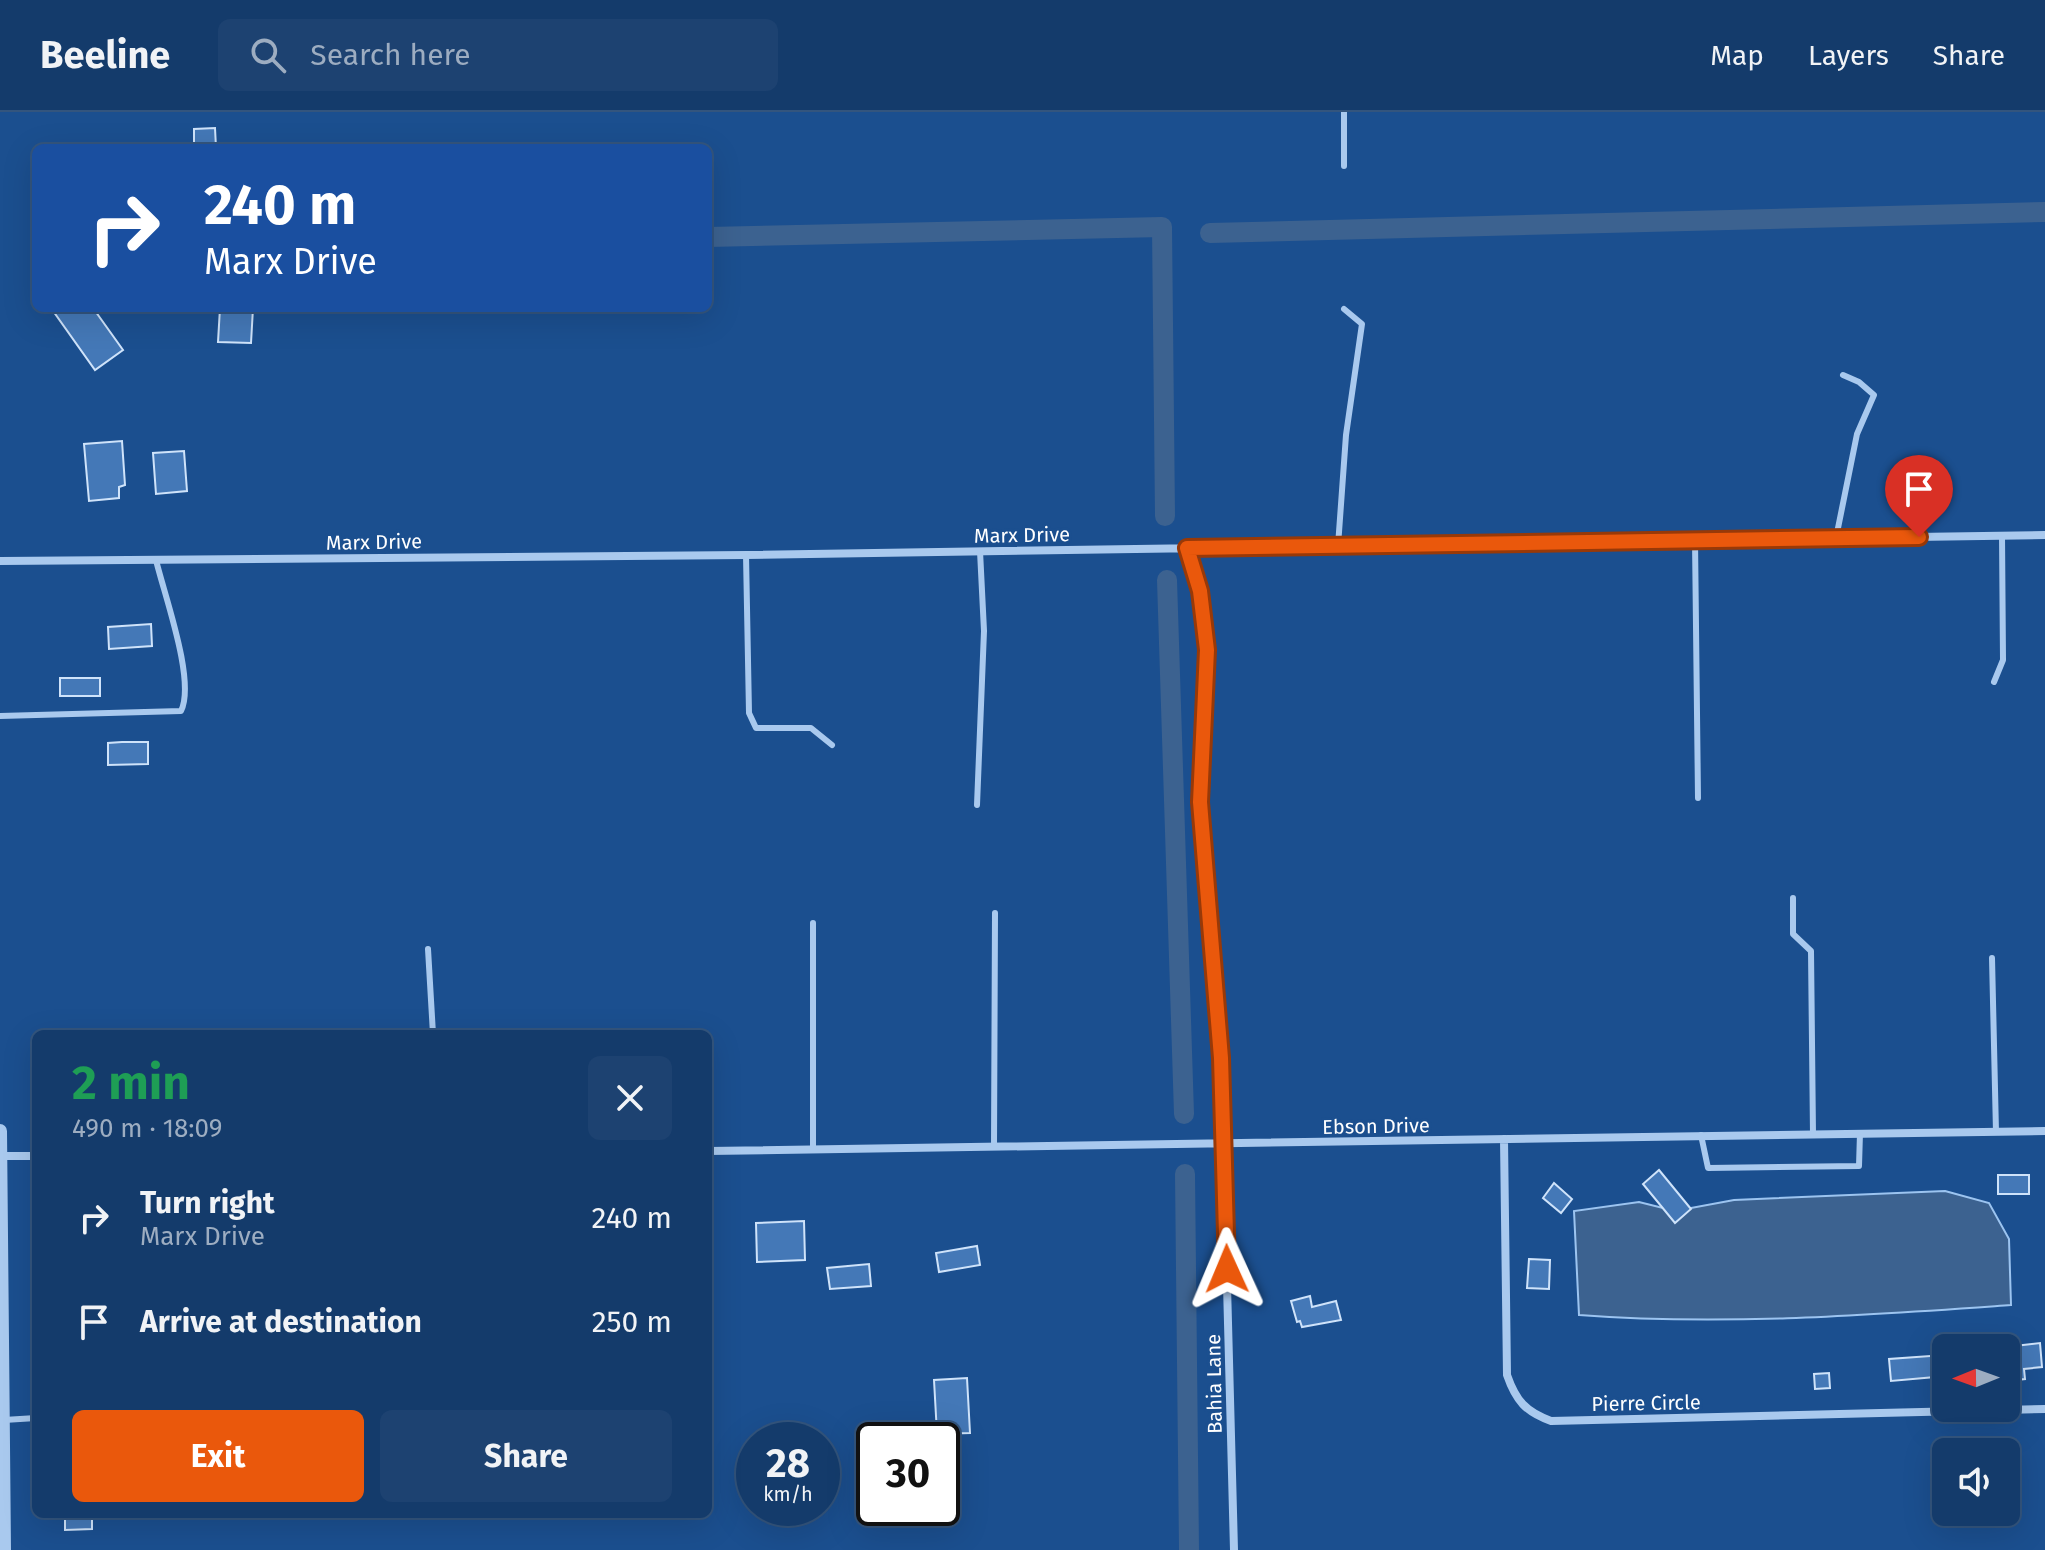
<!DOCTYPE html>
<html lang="en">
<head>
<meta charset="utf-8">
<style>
  :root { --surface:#143b6b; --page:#1d4271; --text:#f1f3f6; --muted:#9dadc1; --line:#33557e; --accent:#ea580c }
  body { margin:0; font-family:"Fira Sans",sans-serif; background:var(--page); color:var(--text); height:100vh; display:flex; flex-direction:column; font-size:30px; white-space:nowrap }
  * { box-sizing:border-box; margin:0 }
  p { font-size:26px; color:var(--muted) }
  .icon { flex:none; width:44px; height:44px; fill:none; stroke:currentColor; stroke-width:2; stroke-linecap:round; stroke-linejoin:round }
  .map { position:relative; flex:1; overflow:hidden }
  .panel { position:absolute; left:32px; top:918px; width:680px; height:488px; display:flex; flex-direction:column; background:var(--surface); border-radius:12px; box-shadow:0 8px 32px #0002,0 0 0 2px var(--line) }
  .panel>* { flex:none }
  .top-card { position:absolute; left:32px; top:32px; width:680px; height:168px; border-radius:12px; box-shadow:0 8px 32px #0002,0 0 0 2px var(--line); background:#1a4fa0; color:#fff; overflow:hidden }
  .needle { width:52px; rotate:269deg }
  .controls { position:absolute; left:1932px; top:1222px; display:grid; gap:16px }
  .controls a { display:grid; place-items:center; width:88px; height:88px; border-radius:12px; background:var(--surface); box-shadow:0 8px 32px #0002,0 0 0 2px var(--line); font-size:40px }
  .speed { position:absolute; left:736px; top:1310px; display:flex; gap:16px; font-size:40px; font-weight:700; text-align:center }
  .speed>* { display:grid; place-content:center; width:104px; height:104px; border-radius:50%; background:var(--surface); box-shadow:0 8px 32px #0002,0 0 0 2px var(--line); line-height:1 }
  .speed small { font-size:20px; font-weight:400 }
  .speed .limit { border:4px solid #111; border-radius:12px; background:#fff; color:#111 }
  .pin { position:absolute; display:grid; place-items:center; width:68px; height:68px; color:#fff; margin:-82px -34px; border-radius:50% 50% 50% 0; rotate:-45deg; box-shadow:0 0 8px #0007 }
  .pin .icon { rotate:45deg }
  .me { position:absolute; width:88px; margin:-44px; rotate:359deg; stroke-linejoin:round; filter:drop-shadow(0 0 6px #0008) }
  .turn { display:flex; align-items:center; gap:28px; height:168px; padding:0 40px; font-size:36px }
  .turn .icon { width:104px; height:104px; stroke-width:2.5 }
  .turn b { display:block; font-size:56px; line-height:68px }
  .round { display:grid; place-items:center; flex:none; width:84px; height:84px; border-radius:12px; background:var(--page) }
  .summary { display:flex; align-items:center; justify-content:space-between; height:136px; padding:0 40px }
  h1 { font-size:48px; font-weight:700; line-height:60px; color:#1e9e55 }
  .cta { display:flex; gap:16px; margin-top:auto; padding:16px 40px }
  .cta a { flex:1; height:92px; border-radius:12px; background:var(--accent); color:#fff; font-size:32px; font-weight:700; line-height:92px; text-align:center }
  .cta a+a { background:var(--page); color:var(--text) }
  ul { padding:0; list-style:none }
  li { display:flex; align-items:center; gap:24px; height:104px; padding:0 40px }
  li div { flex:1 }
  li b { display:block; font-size:30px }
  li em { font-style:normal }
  header { display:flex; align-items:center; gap:48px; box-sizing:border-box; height:112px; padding:0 40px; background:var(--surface); border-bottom:2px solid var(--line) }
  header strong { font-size:38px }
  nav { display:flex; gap:44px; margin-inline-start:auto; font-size:28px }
  .search { width:560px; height:72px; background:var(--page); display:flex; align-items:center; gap:20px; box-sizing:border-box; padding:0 28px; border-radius:12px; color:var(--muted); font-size:30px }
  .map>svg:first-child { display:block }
  .water { fill:#3c6290; stroke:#9cc4f0; stroke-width:2 }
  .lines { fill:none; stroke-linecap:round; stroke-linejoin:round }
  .canal { stroke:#3c6290; stroke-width:20 }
  .building { fill:#4478b7; stroke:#cfe3fa; stroke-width:2 }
  .service { stroke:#a9c9ee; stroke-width:6 }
  .minor { stroke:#a9c9ee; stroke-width:8 }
  .tertiary { stroke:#a9c9ee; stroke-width:14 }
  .route-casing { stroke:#983908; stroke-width:20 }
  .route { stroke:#ea580c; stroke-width:14 }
  .labels { text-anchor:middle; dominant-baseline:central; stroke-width:6; stroke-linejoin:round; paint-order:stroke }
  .street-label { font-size:20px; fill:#fff; stroke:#1b4f8f }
</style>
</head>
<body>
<header>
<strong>Beeline</strong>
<div class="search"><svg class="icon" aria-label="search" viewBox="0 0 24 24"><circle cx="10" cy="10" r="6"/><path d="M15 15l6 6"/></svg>Search here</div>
<nav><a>Map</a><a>Layers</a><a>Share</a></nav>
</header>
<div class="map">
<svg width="2045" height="1438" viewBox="0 0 2045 1438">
  <rect width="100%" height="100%" fill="#1b4f8f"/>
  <path class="water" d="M1945,1079L1989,1091L2009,1127L2011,1193C1868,1203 1723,1214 1579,1203L1574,1099L1639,1090L1675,1099L1734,1088Z"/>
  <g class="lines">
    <path class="canal" d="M1210,121L2045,100
      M708,125L1162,115L1165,404
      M1167,468L1184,1002
      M1185,1062L1189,1438"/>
  </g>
  <path class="building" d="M215,16L216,36H194V17Z
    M51,196H93L123,238L95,258Z
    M220,196H253L251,231L218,230Z
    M122,329L125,373L119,375V386L89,389L84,332Z
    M184,339L187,379L156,382L153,341Z
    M151,512L152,534L109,537L108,515Z
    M60,566H100V584H60Z
    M122,630H148V652L108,653V631Z
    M1659,1058L1691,1097L1675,1111L1643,1072Z
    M1998,1063H2029V1082H1998Z
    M1554,1071L1572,1087L1561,1101L1543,1086Z
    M804,1109L805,1148L757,1150L756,1111Z
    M977,1134L980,1153L939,1160L936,1141Z
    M1529,1147L1550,1148L1549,1177L1527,1176Z
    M869,1152L871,1174L830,1177L827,1156Z
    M1310,1184L1312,1195L1336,1189L1341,1208L1302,1215L1300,1209L1297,1210L1291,1189Z
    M2040,1231L2042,1255L2024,1257L2025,1267L2007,1269L2006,1235Z
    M1944,1243L1946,1264L1891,1269L1889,1247Z
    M1829,1261L1830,1276L1815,1277L1814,1262Z
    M967,1266L970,1321L937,1322L934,1268Z
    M65,1402H92V1417L65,1418Z"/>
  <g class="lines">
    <path class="service" d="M1344,0V54
      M1836,426L1857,322L1874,283L1859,270L1843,263
      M1695,428L1698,686
      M1338,434L1346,323L1362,212L1344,197
      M746,443L749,601L756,616H811L832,633
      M1994,570L2003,548L2002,423
      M0,604L181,599C196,569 164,482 156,448
      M977,693L984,519L980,439
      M1793,786V822L1811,839L1813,1022
      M813,811V1038
      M428,837L433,922
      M1992,846L1996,1020
      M1701,1023L1708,1056L1859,1054L1860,1021
      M994,1035L995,801
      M4,1308L36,1306"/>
    <path class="minor" d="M1187,436L1200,479L1207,538L1200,690L1221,946L1234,1438
      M0,449L746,443L2045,423
      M1504,1027L1507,1263C1516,1289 1526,1300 1551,1309L2045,1297
      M708,1039L2045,1019
      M0,1044H36"/>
    <path class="tertiary" d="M0,1019L4,1438"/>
  </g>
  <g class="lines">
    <defs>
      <path id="route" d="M1227,1157L1221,946L1200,690L1207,538L1200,479L1187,436L1919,425"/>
    </defs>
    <use href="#route" class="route-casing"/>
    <use href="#route" class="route"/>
  </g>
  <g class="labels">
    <g class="street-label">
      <text transform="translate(1022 423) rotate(-1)">Marx Drive</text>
      <text transform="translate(374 430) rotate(-1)">Marx Drive</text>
      <text transform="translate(1376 1014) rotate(-1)">Ebson Drive</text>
      <text transform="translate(1214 1272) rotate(-91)">Bahia Lane</text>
      <text transform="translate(1646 1291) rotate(-1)">Pierre Circle</text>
    </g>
  </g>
</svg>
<div class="controls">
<a><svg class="needle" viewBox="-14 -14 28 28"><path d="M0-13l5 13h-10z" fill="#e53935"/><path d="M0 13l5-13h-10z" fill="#9dadc1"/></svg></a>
<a><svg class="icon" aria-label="sound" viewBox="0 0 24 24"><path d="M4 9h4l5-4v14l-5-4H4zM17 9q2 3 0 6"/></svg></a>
</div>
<div class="speed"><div>28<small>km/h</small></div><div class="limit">30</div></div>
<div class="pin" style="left:1919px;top:425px;background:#d93025"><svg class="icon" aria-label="arrive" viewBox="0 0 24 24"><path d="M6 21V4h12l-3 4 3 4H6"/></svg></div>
<svg class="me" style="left:1227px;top:1157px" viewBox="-20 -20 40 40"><path d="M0-17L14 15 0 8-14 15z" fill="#ea580c" stroke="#fff" stroke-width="4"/></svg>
<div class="top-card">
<div class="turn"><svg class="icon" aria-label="right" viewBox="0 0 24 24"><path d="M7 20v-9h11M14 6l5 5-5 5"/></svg><div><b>240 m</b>Marx Drive</div></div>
</div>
<section class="panel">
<div class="summary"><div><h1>2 min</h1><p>490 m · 18:09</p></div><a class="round"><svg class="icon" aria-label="close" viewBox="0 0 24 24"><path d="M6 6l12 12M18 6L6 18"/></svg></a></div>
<ul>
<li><svg class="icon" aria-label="right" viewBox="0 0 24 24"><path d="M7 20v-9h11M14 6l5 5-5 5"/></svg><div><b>Turn right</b><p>Marx Drive</p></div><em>240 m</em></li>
<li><svg class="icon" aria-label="arrive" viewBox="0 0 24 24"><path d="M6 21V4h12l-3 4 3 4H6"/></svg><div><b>Arrive at destination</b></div><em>250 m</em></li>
</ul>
<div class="cta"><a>Exit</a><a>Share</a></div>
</section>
</div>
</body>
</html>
